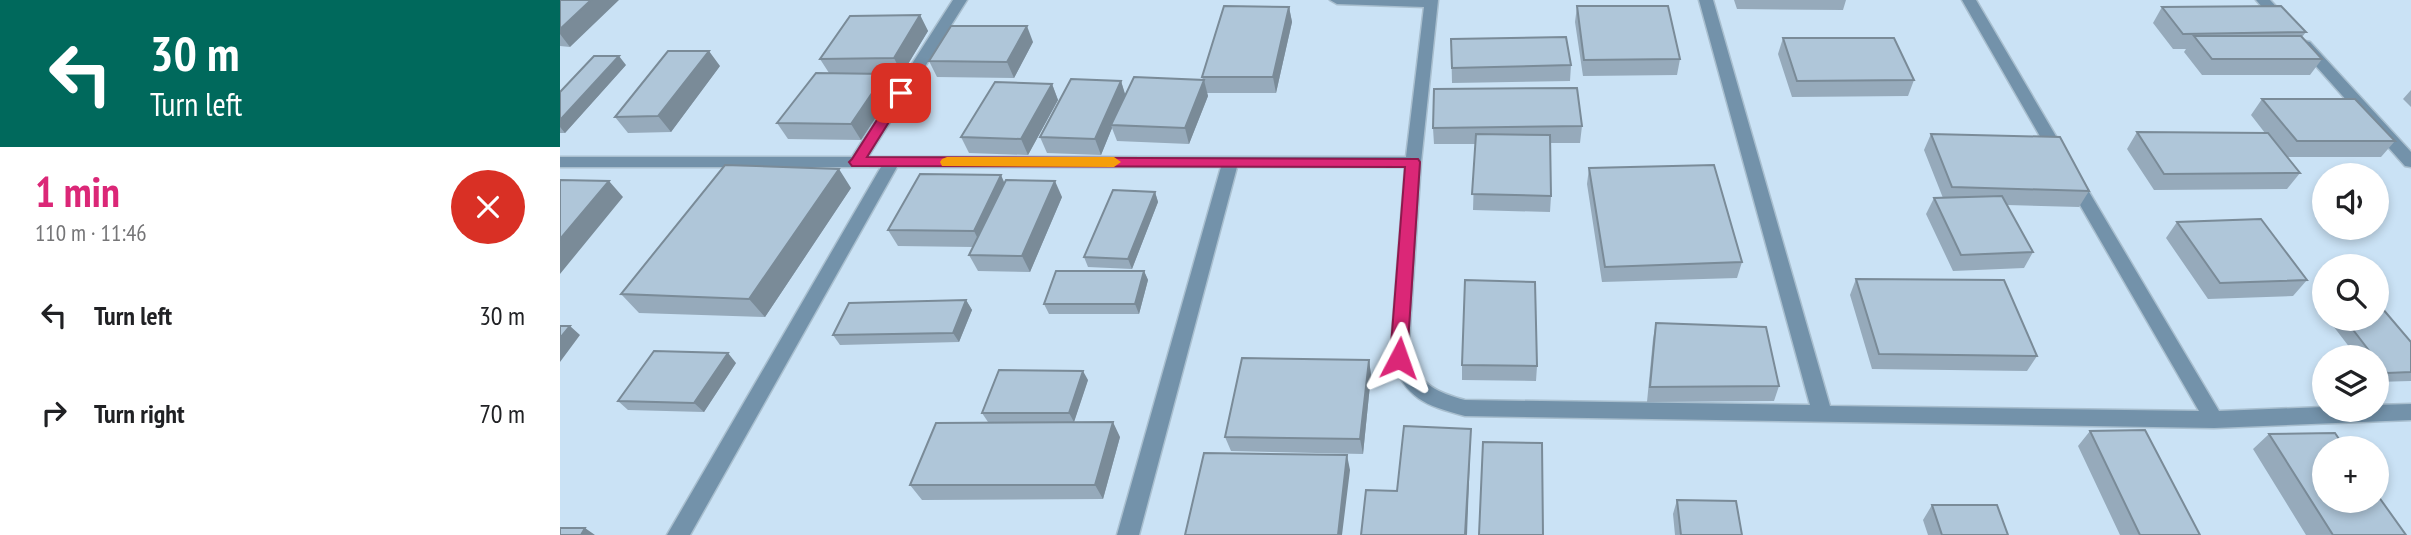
<!DOCTYPE html>
<html lang="en">
<head>
<meta charset="utf-8">
<style>
  :root { --surface:#fff; --page:#f6f6f6; --text:#202124; --muted:#757577; --accent:#db2777 }
  body { margin:0; font-family:"PT Sans Narrow",sans-serif; background:var(--page); color:var(--text); height:100vh; display:flex; flex-direction:column; font-size:26px; white-space:nowrap }
  * { box-sizing:border-box; margin:0 }
  p { font-size:23px; color:var(--muted) }
  .icon { flex:none; width:38px; height:38px; fill:none; stroke:currentColor; stroke-width:2; stroke-linecap:round; stroke-linejoin:round }
  .map { position:relative; flex:1; overflow:hidden }
  .drawer { display:flex; flex-direction:column; background:var(--surface); width:560px }
  .drawer>* { flex:none }
  .banner { background:#00695c; color:#fff; overflow:hidden }
  .controls { position:absolute; left:1752px; top:163px; display:grid; gap:14px }
  .controls a { display:grid; place-items:center; width:77px; height:77px; border-radius:50%; background:var(--surface); box-shadow:0 4px 10px #0003; font-size:35px }
  .pin { position:absolute; display:grid; place-items:center; width:60px; height:60px; color:#fff; margin:-30px; border-radius:14px; box-shadow:0 4px 10px #0006 }
  .me { position:absolute; width:77px; margin:-38px; rotate:4deg; stroke-linejoin:round; filter:drop-shadow(0 0 5px #0008) }
  .turn { display:flex; align-items:center; gap:24px; height:147px; padding:0 35px; font-size:32px }
  .turn .icon { width:91px; height:91px; stroke-width:2.5 }
  .turn b { display:block; font-size:49px; line-height:60px }
  .round { display:grid; place-items:center; flex:none; width:74px; height:74px; border-radius:37px; background:var(--page) }
  .overview { display:flex; align-items:center; justify-content:space-between; height:119px; padding:0 35px }
  h1 { font-size:42px; font-weight:700; line-height:52px; color:var(--accent) }
  ul { padding:0; list-style:none }
  li { display:flex; align-items:center; gap:21px; height:98px; padding:0 35px }
  li div { flex:1 }
  li b { display:block; font-size:26px }
  li em { font-style:normal }
  main { display:flex; flex:1; min-height:0 }
  .map>svg:first-child { display:block }
  .lines { fill:none; stroke-linecap:round; stroke-linejoin:round }
  .street-casing { stroke:#a9bfcf; stroke-width:3 }
  .street { fill:#7392aa; fill-rule:evenodd }
  .wall { fill:#96aabb }
  .shaded-wall { fill:#7a8b98 }
  .building { fill:#afc6d9; stroke:#7a8b98; stroke-width:2 }
  .route { fill:#db2777; stroke:#8e194d; stroke-width:2 }
  .slow { fill:#f59e0b }
</style>
</head>
<body>
<main>
<section class="drawer">
<div class="banner">
<div class="turn"><svg class="icon" aria-label="left" viewBox="0 0 24 24"><path d="M17 20v-9H6M10 6l-5 5 5 5"/></svg><div><b>30 m</b>Turn left</div></div>
</div>
<div class="overview"><div><h1>1 min</h1><p>110 m · 11:46</p></div><a class="round" style="background:#d93025;color:#fff"><svg class="icon" aria-label="close" viewBox="0 0 24 24"><path d="M6 6l12 12M18 6L6 18"/></svg></a></div>
<ul>
<li><svg class="icon" aria-label="left" viewBox="0 0 24 24"><path d="M17 20v-9H6M10 6l-5 5 5 5"/></svg><div><b>Turn left</b></div><em>30 m</em></li>
<li><svg class="icon" aria-label="right" viewBox="0 0 24 24"><path d="M7 20v-9h11M14 6l5 5-5 5"/></svg><div><b>Turn right</b></div><em>70 m</em></li>
</ul>
</section>
<div class="map">
<svg width="1851" height="535" viewBox="0 0 1851 535">
  <rect width="100%" height="100%" fill="#cae2f5"/>
  <g class="lines">
    <defs>
      <path id="street" d="M393,0H407L308,157H846L864,7L777,4L770,0H878L861,162L848,358C861,385 878,393 905,400L1250,405L1139,0H1153L1270,406L1639,411L1505,179L1513,173L1519,175L1659,411L1764,407V410H1816V405L1851,404V420L1654,428L905,416C864,405 847,399 830,358L845,167H677L579,535H557L661,167H337L130,535H107L321,167H0V157H292Z
        M1402,0H1416L1507,155L1505,159H1493Z
        M1696,0H1710L1728,19V25H1718Z
        M1745,41L1750,42L1851,152V167L1845,166L1740,48V42Z"/>
    </defs>
    <use href="#street" class="street-casing"/>
    <use href="#street" class="street"/>
  </g>
  <path class="wall" d="M0,0L10,47L0,46Z
    M1174,0H1286L1283,10L1177,9Z
    M1017,6L1120,59L1117,75L1023,76L1015,22Z
    M729,7L732,22L716,93H647L648,96L629,144L557,141L552,128L541,155L487,153L480,137L561,81L565,95L643,80L642,77Z
    M1602,7L1746,32L1742,37L1762,59L1750,75H1642L1624,52L1626,49H1613L1593,23Z
    M360,15L368,31L342,74H319H325L334,90L301,140L228,139L217,123L269,73L260,59Z
    M1223,38L1354,80L1348,96L1232,97L1218,54Z
    M891,39L1011,65L1010,81L892,83Z
    M473,42L454,78L377,77L369,61Z
    M66,65L5,133H0V92Z
    M160,66L111,132L68,133L55,117Z
    M492,84L498,100L468,155L409,153L401,137Z
    M1851,90V107L1843,99Z
    M1702,99L1835,141L1821,157H1727L1740,173L1727,189L1594,190L1567,149L1577,132L1705,133L1691,115Z
    M1022,126L1020,143H990L991,196L990,212L913,210L915,144H874L873,128Z
    M1371,134L1529,191L1519,207L1447,205L1473,252L1464,268L1393,271L1366,214L1374,198H1383L1364,150Z
    M1029,168L1182,262L1177,278L1042,282L1027,184Z
    M445,183L502,197L470,272L418,271L409,255L413,247L338,246L328,230Z
    M291,188L205,317L79,313L61,294Z
    M595,192L598,202L572,269L528,267L524,257Z
    M1617,222L1747,280L1733,296L1648,299L1606,238Z
    M584,271L588,280L579,314H489L484,304Z
    M1296,279L1477,356L1467,371L1312,369L1290,295Z
    M1764,295V315L1756,304Z
    M406,300L412,310L399,342L280,345L273,335Z
    M1767,318H1816L1851,342V381L1816,382V357H1797Z
    M1096,323L1219,386L1214,401L1087,402L1093,339Z
    M809,360L811,375L803,454L671,451L665,437Z
    M176,363L144,412L68,410L58,401Z
    M902,365L977,366L976,381L902,380Z
    M528,380L514,422H428L422,413Z
    M1530,431L1640,535H1560L1518,446Z
    M1709,434L1846,535H1746L1693,449Z
    M560,437L543,499L362,500L350,485Z
    M1117,500L1182,535H1115L1113,514Z
    M1372,505L1448,535H1368L1363,520Z"/>
  <path class="shaded-wall" d="M31,0H59L10,47L0,34V29Z
    M729,7L732,22L716,93L713,77Z
    M360,15L368,31L342,74L334,58Z
    M467,26L473,42L454,78L447,62Z
    M149,51L160,66L111,132L98,116Z
    M59,56L66,65L5,133L0,127V120Z
    M325,74L334,90L301,140L291,124Z
    M644,80L648,96L629,144L625,128Z
    M561,81L566,97L551,125L552,128L541,155L535,139Z
    M492,84L498,100L468,155L461,139Z
    M279,169L291,188L205,317L189,299Z
    M441,175L448,191L422,247L414,231Z
    M49,181L63,197L0,274V239Z
    M495,181L502,197L470,272L462,256Z
    M595,192L598,202L572,269L568,259Z
    M584,271L588,280L579,314L575,304Z
    M406,300L412,310L399,342L393,333Z
    M10,326L20,335L0,362V338Z
    M168,353L176,363L144,412L134,403Z
    M809,360L811,375L803,454L800,439Z
    M523,371L528,380L514,422L509,413Z
    M553,422L560,437L543,499L535,485Z
    M911,429L907,535H905Z
    M787,455L790,470L782,535H778Z
    M25,528L35,535H21Z"/>
  <path class="building" d="M0,0H31L0,29Z
    M664,6L729,7L713,77H642Z
    M1017,6H1108L1120,59L1024,60Z
    M1721,6L1746,32L1623,34L1602,7Z
    M360,15L334,58L260,59L290,16Z
    M391,26H467L447,62L369,61Z
    M1634,36H1741L1762,59H1652Z
    M1006,37L1011,65L892,68L891,39Z
    M1223,38H1334L1354,80L1237,81Z
    M108,51H149L98,116L55,117Z
    M34,56H59L0,120V92Z
    M256,73L325,74L291,124L217,123Z
    M574,77L644,80L625,128L551,125Z
    M511,79L561,81L535,139L480,137Z
    M435,82L492,84L461,139L401,137Z
    M1017,88L1022,126L873,128L874,89Z
    M1702,99H1795L1835,141H1737Z
    M1577,132L1708,133L1740,173L1604,174Z
    M916,134L990,135L991,196L912,194Z
    M1371,134L1500,137L1529,191L1392,187Z
    M165,165L279,169L189,299L61,294Z
    M1154,165L1182,262L1045,267L1029,168Z
    M360,174L441,175L414,231L328,230Z
    M0,180L49,181L0,239Z
    M446,180L495,181L462,256L409,255Z
    M553,190L595,192L568,259L524,257Z
    M1442,196L1473,252L1401,255L1374,198Z
    M1701,219L1747,280L1660,283L1617,222Z
    M496,271H584L575,304H484Z
    M1296,279L1444,280L1477,356L1319,354Z
    M905,280L975,282L977,366L902,365Z
    M406,300L393,333L273,335L289,303Z
    M1816,301L1851,342V372L1827,373L1816,360V357H1814L1784,318H1816Z
    M1096,323L1206,327L1219,386L1090,387Z
    M0,326H10L0,338Z
    M94,351L168,353L134,403L58,401Z
    M682,358L809,360L800,439L665,437Z
    M439,370L523,371L509,413H422Z
    M553,422L535,485H350L376,423Z
    M844,426L911,429L905,535H801L806,490L837,491Z
    M1585,430L1640,535H1580L1530,431Z
    M1775,433L1785,448H1764V500H1816V493L1846,535H1773L1709,434Z
    M923,442L982,443L983,535H919Z
    M644,453L787,455L778,535H625Z
    M1117,500L1176,501L1182,535H1121Z
    M1372,505H1437L1448,535H1382Z
    M0,528H25L21,535H0Z"/>
  <path class="route" d="M341,88L347,93L307,157L858,159L860,162L847,358L845,363H833L830,358L845,167L292,166L289,162L292,159L336,90Z"/>
  <path class="slow" d="M387,157H554L561,162L554,167L382,166L380,162L382,159Z"/>
</svg>
<div class="controls">
<a><svg class="icon" aria-label="sound" viewBox="0 0 24 24"><path d="M4 9h4l5-4v14l-5-4H4zM17 9q2 3 0 6"/></svg></a>
<a><svg class="icon" aria-label="search" viewBox="0 0 24 24"><circle cx="10" cy="10" r="6"/><path d="M15 15l6 6"/></svg></a>
<a><svg class="icon" aria-label="layers" viewBox="0 0 24 24"><path d="M12 4l9 5-9 5-9-5zM3 14l9 5 9-5"/></svg></a>
<a>+</a>
</div>
<div class="pin" style="left:341px;top:93px;background:#d93025"><svg class="icon" aria-label="arrive" viewBox="0 0 24 24"><path d="M6 21V4h12l-3 4 3 4H6"/></svg></div>
<svg class="me" style="left:839px;top:358px" viewBox="-20 -20 40 40"><path d="M0-17L14 15 0 8-14 15z" fill="#db2777" stroke="#fff" stroke-width="4"/></svg>
</div>
</main>
</body>
</html>
